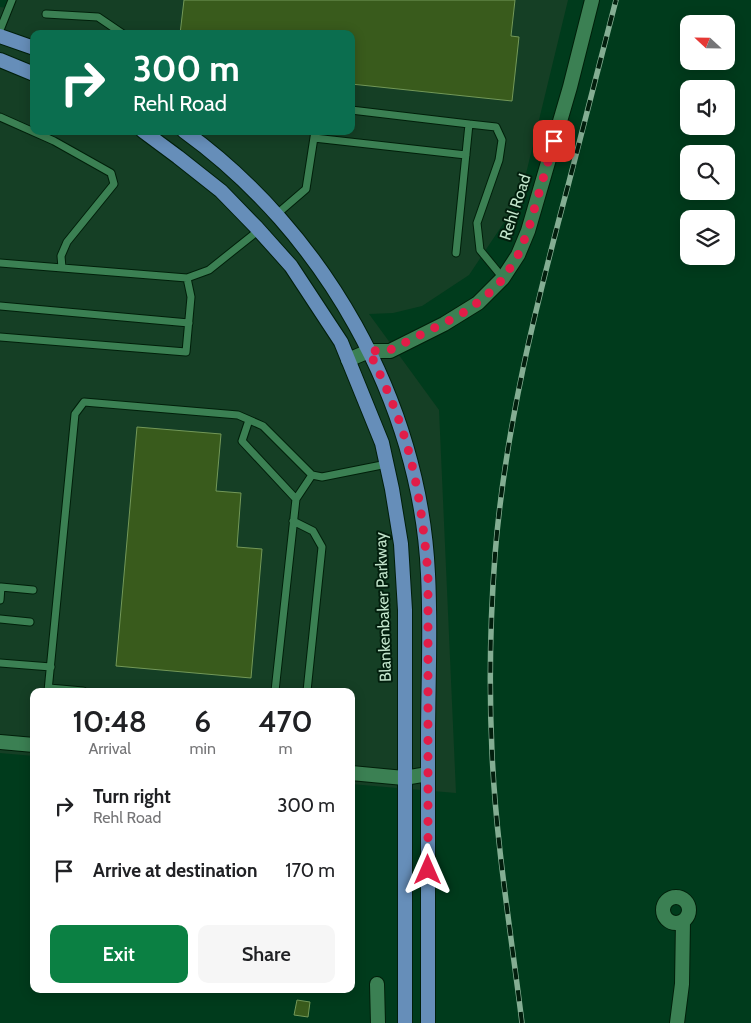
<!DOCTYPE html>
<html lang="en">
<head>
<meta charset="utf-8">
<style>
  :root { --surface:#fff; --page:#f6f6f6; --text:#202124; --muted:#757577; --accent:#0b8043 }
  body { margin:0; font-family:Cabin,sans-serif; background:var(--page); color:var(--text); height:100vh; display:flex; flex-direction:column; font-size:19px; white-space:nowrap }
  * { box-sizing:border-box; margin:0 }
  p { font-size:16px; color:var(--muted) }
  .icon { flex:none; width:28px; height:28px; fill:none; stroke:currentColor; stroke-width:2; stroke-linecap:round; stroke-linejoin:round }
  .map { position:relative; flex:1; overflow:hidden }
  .drawer { position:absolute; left:30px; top:688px; width:325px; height:305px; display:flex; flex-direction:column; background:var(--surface); border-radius:10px; box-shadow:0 2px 12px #0003 }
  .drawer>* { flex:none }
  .guide { position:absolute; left:30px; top:30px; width:325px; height:105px; border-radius:10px; box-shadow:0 2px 12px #0003; background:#0b6e4f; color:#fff; overflow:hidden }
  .needle { width:32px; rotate:292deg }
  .fabs { position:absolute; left:680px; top:15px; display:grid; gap:10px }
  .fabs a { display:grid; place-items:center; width:55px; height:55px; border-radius:10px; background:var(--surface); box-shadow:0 2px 12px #0003; font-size:25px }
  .pin { position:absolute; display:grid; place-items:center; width:42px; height:42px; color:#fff; margin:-21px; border-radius:10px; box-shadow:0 2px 8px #0006 }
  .me { position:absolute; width:55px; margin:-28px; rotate:0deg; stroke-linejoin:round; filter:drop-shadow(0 0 4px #0008) }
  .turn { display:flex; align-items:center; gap:18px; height:105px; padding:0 20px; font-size:22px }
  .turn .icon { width:65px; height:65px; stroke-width:2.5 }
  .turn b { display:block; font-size:35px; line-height:42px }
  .eta { display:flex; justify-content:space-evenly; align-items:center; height:85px; text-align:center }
  .eta b { font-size:30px; font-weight:600; line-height:35px }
  .action { display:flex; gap:10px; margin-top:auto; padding:10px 20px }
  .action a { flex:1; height:58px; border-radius:10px; background:var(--accent); color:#fff; font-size:20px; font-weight:600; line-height:58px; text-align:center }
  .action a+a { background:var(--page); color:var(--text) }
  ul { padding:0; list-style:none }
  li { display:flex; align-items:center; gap:15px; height:65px; padding:0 20px }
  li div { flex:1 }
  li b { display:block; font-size:19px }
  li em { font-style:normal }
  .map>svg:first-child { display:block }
  .built { fill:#153f25; fill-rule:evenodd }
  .building { fill:#395b1c; stroke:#739858 }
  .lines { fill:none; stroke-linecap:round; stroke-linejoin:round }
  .service-casing { stroke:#001f0a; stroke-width:9 }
  .minor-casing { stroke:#001f0a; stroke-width:16 }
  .tertiary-casing { stroke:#001f0a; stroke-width:16 }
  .primary-casing { stroke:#001f0a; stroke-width:16 }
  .service { stroke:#3b8053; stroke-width:7 }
  .minor { stroke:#3b8053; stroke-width:14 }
  .tertiary { stroke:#3b8053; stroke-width:14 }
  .primary { stroke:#668eb9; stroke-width:14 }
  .rail-casing { stroke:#84ae93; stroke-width:5.5 }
  .rail { stroke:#021e0d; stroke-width:4; stroke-dasharray:11; stroke-linecap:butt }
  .route { stroke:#e11d48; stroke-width:9; stroke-dasharray:0 16.2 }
  .labels { text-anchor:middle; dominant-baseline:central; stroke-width:4; stroke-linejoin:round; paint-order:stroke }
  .street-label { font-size:16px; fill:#c3e5cc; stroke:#021e0d }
</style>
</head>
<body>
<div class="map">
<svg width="751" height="1023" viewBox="0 0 751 1023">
  <rect width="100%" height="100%" fill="#003b1c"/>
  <path class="built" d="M8,0H568L523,186L507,218L469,275L422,306L393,313L369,314L439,410L456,793L351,784V691H34V756L0,753V7L7,8ZM34,34H351V131H34Z"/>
  <path class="building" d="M184,0H515L511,36L519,37L512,101L351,84V34H180Z
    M137,427L221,434L216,491L241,493L237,547L262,549L251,678L116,666Z
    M297,1000L310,1002L308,1017L294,1015Z"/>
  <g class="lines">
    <defs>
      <path id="service" d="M46,14L98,17L123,34
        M0,30L12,0
        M351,110L469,124
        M0,117L54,141L111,173L114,184L67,242L61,256L62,268
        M314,138L466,155
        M277,214L306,189L315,131
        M456,253L469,124L496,127L502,140L499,160L477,223L480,250L503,278
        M0,263L187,278L209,270L259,230
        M0,306L189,323
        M0,337L186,352L191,297L187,278
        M249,420L242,441L296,499L275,691
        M296,499L312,475
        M293,521L313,531L322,547L307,691
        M0,600L1,587L33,590
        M0,619L30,622
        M0,663L51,667
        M49,688L83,691
        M48,691L75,414L84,402L238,415L263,426L312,475L322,477L387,464"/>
      <path id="minor" d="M0,742L34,745
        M351,773L404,778L428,774
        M663 910a13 13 0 1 1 26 0a13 13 0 1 1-26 0Z
        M377,984L378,1023
        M677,1023L682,984L683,921"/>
      <path id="tertiary" d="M348,360L369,351H390L444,324L478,303L503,278L518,255L528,231L570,87L592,0"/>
      <path id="primary" d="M0,36L34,48
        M0,60L34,74
        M143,131L178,157L221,191L257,228L291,266L341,342L382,443L392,489L401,544L405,610V1023
        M184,131C324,232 420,401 428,574C431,629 428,685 428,740C428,834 428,929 428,1023"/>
    </defs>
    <use href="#service" class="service-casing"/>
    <use href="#minor" class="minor-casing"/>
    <use href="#tertiary" class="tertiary-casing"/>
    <use href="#primary" class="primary-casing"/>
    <use href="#service" class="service"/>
    <use href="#minor" class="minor"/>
    <use href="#tertiary" class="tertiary"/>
    <use href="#primary" class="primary"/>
    <defs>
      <path id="rail" d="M522,1023C511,933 496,843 492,753C489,687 490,621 495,555C505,428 536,305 569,182C585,121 600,61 616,0"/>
    </defs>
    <use href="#rail" class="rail-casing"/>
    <use href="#rail" class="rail"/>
  </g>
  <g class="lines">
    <path class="route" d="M428,870V573C423,520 416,465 397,415C389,393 379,372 369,351L390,350L460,315L484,298L504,278L518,255L528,231L554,141"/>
  </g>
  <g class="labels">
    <g class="street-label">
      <text transform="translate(515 207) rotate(-72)">Rehl Road</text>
      <text transform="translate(383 607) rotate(-92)">Blankenbaker Parkway</text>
    </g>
  </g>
</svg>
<div class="fabs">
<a><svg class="needle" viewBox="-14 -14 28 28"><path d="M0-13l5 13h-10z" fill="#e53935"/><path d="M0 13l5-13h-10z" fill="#757577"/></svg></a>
<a><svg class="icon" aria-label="sound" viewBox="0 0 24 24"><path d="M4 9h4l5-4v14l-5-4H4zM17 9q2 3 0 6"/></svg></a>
<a><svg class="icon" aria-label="search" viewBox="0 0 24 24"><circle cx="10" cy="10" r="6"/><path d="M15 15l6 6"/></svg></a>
<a><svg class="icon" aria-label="layers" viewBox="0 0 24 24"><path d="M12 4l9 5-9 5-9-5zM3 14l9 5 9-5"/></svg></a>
</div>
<div class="pin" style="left:554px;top:141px;background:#d93025"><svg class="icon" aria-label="arrive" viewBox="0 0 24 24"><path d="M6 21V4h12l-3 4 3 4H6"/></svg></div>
<svg class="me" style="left:428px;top:870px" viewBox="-20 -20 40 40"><path d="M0-17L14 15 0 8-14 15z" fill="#e11d48" stroke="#fff" stroke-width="4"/></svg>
<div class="guide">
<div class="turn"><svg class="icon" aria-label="right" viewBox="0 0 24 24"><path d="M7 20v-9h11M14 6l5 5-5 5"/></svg><div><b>300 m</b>Rehl Road</div></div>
</div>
<section class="drawer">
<div class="eta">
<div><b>10:48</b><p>Arrival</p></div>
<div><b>6</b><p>min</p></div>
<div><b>470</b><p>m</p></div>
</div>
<ul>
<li><svg class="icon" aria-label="right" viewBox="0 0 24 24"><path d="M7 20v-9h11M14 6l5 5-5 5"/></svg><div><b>Turn right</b><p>Rehl Road</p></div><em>300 m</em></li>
<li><svg class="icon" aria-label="arrive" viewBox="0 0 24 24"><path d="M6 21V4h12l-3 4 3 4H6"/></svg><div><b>Arrive at destination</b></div><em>170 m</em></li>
</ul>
<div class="action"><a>Exit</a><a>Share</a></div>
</section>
</div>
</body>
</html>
